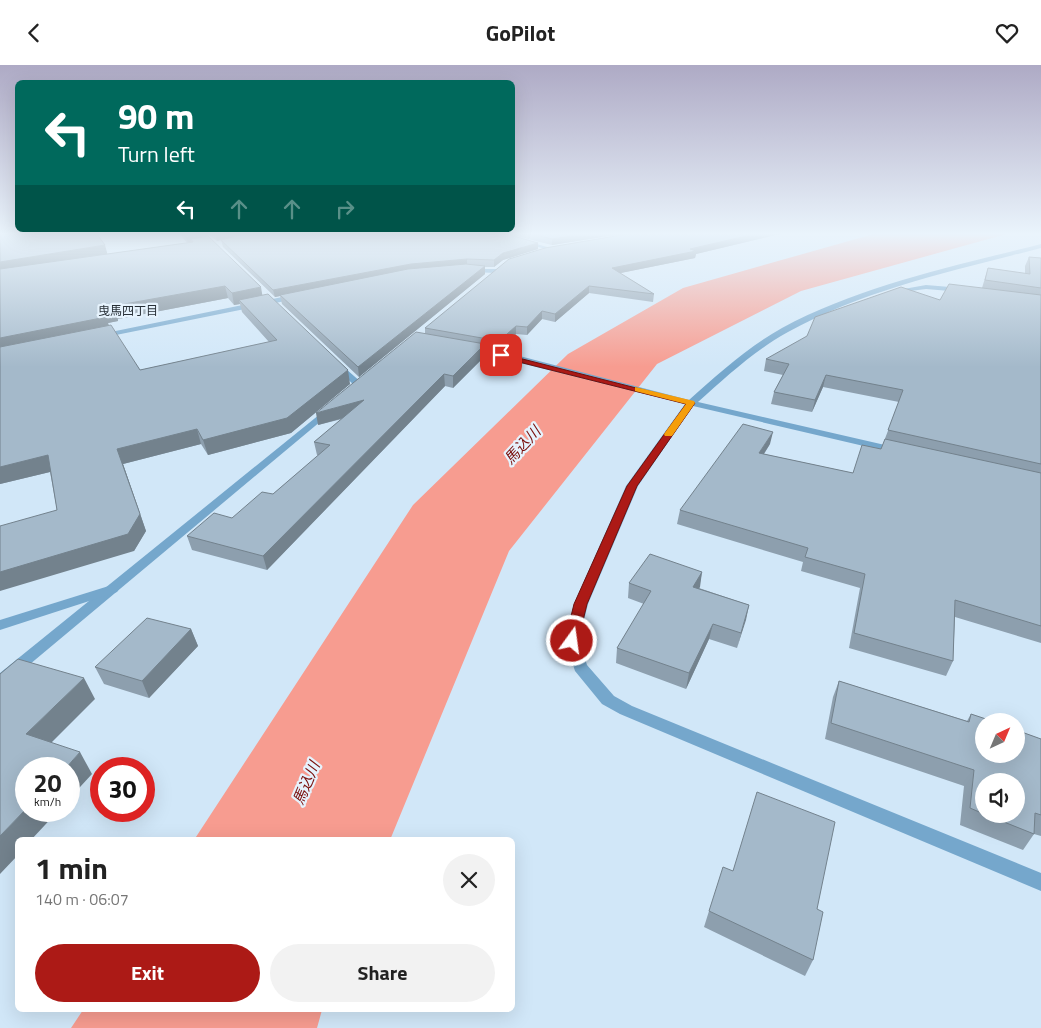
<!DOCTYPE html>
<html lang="en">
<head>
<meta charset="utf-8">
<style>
  :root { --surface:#fff; --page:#f2f2f2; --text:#222; --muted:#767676; --accent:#ac1a16 }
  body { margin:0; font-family:"Titillium Web","Noto Sans JP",sans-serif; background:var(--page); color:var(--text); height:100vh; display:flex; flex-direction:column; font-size:19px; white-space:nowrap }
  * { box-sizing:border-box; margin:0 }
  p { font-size:16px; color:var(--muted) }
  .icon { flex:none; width:28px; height:28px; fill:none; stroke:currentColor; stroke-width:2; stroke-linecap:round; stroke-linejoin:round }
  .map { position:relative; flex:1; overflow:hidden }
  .drawer { position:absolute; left:15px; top:772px; width:500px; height:175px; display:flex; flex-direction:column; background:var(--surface); border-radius:8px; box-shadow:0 5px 20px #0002 }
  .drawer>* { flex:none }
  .top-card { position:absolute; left:15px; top:15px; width:500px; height:152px; border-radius:8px; box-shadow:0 5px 20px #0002; background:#00695c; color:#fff; overflow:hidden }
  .needle { width:32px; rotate:44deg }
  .tools { position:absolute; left:975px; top:648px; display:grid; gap:10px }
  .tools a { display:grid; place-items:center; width:50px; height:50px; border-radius:50%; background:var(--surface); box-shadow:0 5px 20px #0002; font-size:25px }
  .speed { position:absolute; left:15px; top:692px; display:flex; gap:10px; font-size:25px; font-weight:700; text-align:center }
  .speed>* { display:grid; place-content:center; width:65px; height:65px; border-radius:50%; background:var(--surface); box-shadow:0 5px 20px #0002; line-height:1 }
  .speed small { font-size:12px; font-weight:400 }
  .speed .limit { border:8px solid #d22; background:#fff; color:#111 }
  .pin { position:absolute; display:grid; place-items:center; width:42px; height:42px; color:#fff; margin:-21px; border-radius:10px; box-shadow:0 2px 8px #0006 }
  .me { position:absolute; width:55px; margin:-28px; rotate:14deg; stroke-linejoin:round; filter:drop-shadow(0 0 4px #0008) }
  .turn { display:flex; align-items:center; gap:18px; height:105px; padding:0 20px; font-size:22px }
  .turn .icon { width:65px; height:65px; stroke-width:2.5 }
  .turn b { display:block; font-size:35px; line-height:42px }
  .lanes { display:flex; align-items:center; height:48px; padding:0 20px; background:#0003; justify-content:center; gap:25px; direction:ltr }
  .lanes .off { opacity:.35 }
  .round { display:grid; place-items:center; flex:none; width:52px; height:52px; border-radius:26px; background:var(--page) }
  .head { display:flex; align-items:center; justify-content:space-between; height:85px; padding:0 20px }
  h1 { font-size:30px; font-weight:700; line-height:38px }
  .cta { display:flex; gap:10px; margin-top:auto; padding:10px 20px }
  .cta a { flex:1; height:58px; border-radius:30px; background:var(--accent); color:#fff; font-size:20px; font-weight:700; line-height:58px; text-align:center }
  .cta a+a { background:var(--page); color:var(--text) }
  header { display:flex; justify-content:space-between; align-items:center; height:65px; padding:0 20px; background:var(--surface); font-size:22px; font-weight:700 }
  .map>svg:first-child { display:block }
  .water { fill:#f79c90 }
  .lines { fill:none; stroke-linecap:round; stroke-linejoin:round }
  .minor { fill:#75a7cc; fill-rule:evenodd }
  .tertiary { fill:#75a7cc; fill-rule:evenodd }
  .wall { fill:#8d9fae; fill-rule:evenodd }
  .shaded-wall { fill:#73828d }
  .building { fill:#a4b9ca; stroke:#73828d }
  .route { fill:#ac1a16; stroke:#70110e }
  .slow { fill:#f59e0b }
  .labels { text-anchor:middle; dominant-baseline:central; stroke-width:4.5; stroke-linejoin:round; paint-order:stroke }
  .far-neighbourhood-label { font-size:12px; fill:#283037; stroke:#e6f3fd }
  .water-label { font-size:15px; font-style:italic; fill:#790e0b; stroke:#e6f3fd }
</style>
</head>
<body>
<header><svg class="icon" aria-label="back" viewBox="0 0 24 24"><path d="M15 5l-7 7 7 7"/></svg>GoPilot<svg class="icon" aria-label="heart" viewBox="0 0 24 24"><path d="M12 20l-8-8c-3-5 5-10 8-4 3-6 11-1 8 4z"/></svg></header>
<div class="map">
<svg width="1041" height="963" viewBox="0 0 1041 963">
  <rect width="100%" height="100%" fill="#d1e7f8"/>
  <path class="water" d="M877,168H1010L801,226L657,299L509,486L390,775H194L413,440L568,289L683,223Z
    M83,945H322L317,963H71Z"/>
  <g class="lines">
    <path class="minor" d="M199,168H205L220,182V184H216Z
      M490,168H498L554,184L549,185Z
      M1041,179V183C956,205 866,224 788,267C755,285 726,312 698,337L898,383L903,386L898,389L693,341L638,421L588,539L579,575L587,600L614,631L632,641L1041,808V826L620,649L602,639L575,606L565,575L574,539L626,421L685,339L464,284L468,281L508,288L689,335C718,309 748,282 782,263C862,220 954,201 1041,179Z
      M468,204H497L500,206L497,208L470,207L468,206Z
      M926,220L962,223L966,225L962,227L926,224L902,227L898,225Z
      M297,229H300V233L101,273L97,271L101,269Z
      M338,297L362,318V322H356L335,302V298Z
      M330,341L333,342V346L5,620L0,622V608Z"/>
    <path class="tertiary" d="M112,520L117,521L119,524L117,527L0,565V555Z"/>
  </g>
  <path class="wall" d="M0,168L107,189L187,178L179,168H201L203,172L262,230L350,319L291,368L208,390L201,379L123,399L146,466L134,486L57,445L50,407L0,419ZM228,233L234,240L240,239L242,247L269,277L140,305L109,261L108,258L118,256V254Z
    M207,168H503L538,178V184L503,195L494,202H485V209L359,312L282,239L280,231L275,232L223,182L221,175L237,171L217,176Z
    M504,168H627L552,180Z
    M633,168H784L696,189L695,193L620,208L654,229L653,237L589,228L555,257L542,254L527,270L516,269L499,284L485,282V291L453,323L445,321L267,505L192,485L187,471L232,453L273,429L319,390H317L314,377L342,354L318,360L425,269V263Z
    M1029,192L1041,193V578L955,552L953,596L946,611L849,583L860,523L801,506L803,497L677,459L680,445L770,379L764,389L853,408L881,384L899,337L823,322L812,347L771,339L774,327L783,310L764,306L766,294L940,235L982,223L988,203L1025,209V201Z
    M702,507L699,523L749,540L737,583L709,574L686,624L616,598L617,583L644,539L628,533L629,518Z
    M191,564L198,581L149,633L104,619L95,602Z
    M839,616L967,656L971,649L1041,674V771L1034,769L1023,785L960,760L964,721L825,674L833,632Z
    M817,844L813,895L805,911L704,862L709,846Z"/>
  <path class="shaded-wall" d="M223,168H248L217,176L216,169Z
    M589,168H627L552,180V174Z
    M759,168H784L696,189L695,193L611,210L612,203Z
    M203,169L204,176L191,174L192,178H188L186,172Z
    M538,178V184L503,195L494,202V195L503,188Z
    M105,180L108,191L0,209V197Z
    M467,194V201L411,205L275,232L273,225L411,199Z
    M485,201V209L359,312L358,302Z
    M225,221L228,233L118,254V256L108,258L110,265L0,287V273L102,246L113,241Z
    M589,221V228L555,257V249Z
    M261,222L263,234L239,235L240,239L234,240L232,228Z
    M542,246V254L527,270V262Z
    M516,261V269L499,284V276Z
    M485,279V291L453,323V311Z
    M348,305L350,319L291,368L208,390L203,375Z
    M444,309L445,321L267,505L263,491Z
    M826,310L823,322L812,347L815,335Z
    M364,335L365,347L318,360L316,348Z
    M197,364L201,379L123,399L146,466L134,486L0,526V507L117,384Z
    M773,367L770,379L756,401L759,388Z
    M48,390L54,406L0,419V402Z
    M702,507L700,522L691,537L693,522Z
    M749,540L746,555L737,583L741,568Z
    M713,559L709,574L686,624L689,608Z
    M191,564L198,581L149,633L142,616Z
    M84,613L95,634L39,690L26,669Z
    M80,687L92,709L69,734V704H65Z
    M26,744V746H58L31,775H18V790L0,809V771Z"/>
  <path class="building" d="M0,168H96L105,180L0,197Z
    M182,168H201L203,169L186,172Z
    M247,168H503L538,178L503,188L494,195L467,194L411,199L273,225L221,175Z
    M529,168H589L552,174Z
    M633,168H759L690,184L696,186L612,203L654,229L589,221L555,249L542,246L527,262L516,261L499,276L425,263L509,194L545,183Z
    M208,171L261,222L232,228L225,221L113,241L114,244L102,246L106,252L0,273V204L193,177L191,174Z
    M1029,192L1041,193V223L985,215L988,203L1030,209Z
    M466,199L485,201L358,302L280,230L408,204Z
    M949,219L1041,230V399L888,365L903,325L826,310L815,335L774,327L789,299L766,294L807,271L815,252L901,222L940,235Z
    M268,229L348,305L287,353L203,375L197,364L117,384L140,449L128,469L0,507V461L57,445L48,390L0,402V282L111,260L140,305L277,275L239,235Z
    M416,267L485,279L453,311L444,309L263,491L187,471L214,448L232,453L262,427L273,429L330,380L314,377L364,335L316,348Z
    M743,359L773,367L759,388L853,408L862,380L881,384L885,374L1041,408V561L955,535L953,596L854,568L865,509L805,492L808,483L680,445Z
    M650,489L702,507L693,522L749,540L741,568L713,559L689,608L617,583L651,526L629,518Z
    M147,553L191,564L142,616L95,602Z
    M18,594L84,613L26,669L80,687L65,704H26V744L0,771V609Z
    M839,616L969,657L971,649L992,656H984V689H1016V665L1041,674V750L1035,748L1034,769L984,749H1016V716H984V749L970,743L974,705L831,658Z
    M757,727L835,757L817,844L823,847L813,895L709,846L723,802L733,806Z"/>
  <linearGradient id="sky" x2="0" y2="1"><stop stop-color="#aeaac5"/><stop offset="0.56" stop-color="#eaf4fc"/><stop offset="1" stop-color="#eaf4fc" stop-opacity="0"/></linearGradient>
  <rect width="1041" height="302" fill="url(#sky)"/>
  <path class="route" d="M499,288L695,338L637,421L587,539L578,576L576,579H567L565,576L574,539L627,421L686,339L499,292Z"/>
  <path class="slow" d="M635,322L694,336L695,338L672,371H665L664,369L686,339L635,326Z"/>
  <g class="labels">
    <g class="far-neighbourhood-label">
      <text x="128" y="245">曳馬四丁目</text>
    </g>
    <g class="water-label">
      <text transform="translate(522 380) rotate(-47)">馬込川</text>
      <text transform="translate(306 718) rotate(-67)">馬込川</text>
    </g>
  </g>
</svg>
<div class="tools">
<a><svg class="needle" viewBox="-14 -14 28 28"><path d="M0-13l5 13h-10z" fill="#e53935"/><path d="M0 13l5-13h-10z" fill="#767676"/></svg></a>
<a><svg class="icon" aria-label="sound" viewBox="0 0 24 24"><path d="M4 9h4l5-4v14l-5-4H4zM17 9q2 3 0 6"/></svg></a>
</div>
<div class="speed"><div>20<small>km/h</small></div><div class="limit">30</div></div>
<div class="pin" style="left:501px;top:290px;background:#d93025"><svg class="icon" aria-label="arrive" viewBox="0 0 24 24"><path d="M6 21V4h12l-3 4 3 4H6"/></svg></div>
<svg class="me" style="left:572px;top:576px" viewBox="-20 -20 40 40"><circle r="17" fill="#ac1a16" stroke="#fff" stroke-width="3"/><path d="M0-11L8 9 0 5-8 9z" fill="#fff"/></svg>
<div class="top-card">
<div class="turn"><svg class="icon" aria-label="left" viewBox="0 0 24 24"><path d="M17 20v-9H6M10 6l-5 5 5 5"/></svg><div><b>90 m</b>Turn left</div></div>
<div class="lanes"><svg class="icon" aria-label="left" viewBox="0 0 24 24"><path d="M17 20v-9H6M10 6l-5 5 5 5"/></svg><svg class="icon off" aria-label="ahead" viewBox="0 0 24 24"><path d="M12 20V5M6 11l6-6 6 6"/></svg><svg class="icon off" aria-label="ahead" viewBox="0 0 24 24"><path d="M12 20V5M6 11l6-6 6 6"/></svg><svg class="icon off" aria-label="right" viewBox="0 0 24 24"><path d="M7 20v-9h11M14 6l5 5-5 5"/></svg></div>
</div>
<section class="drawer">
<div class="head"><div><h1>1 min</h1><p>140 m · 06:07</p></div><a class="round"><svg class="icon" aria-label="close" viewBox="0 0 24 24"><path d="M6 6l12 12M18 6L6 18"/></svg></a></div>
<div class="cta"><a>Exit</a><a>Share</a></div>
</section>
</div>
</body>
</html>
